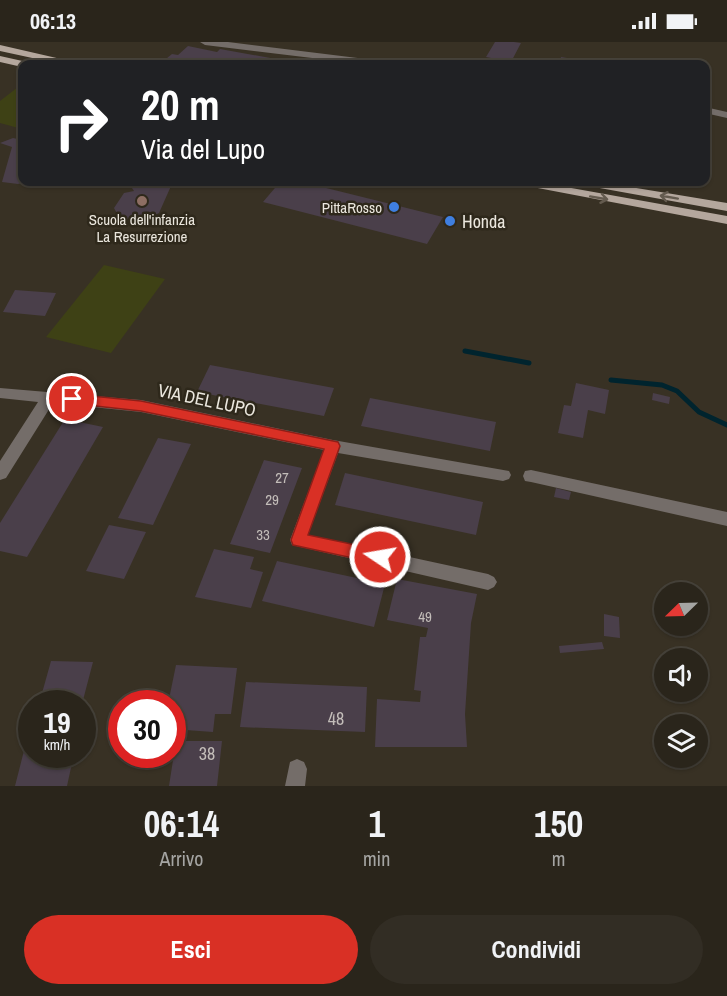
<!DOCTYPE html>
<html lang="it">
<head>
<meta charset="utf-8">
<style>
  :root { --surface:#2a251b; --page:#322d24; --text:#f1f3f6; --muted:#a5a5a3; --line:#46423a; --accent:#d93025 }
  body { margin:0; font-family:"Archivo Narrow",sans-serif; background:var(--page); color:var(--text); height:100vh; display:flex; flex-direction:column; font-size:22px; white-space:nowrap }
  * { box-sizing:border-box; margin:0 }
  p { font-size:20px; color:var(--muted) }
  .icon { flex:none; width:33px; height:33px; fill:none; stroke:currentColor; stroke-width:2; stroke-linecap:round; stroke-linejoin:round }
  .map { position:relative; height:744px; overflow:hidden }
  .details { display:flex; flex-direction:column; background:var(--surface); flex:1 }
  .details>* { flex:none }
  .banner { position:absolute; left:18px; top:18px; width:692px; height:126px; border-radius:12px; box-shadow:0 2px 4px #0004,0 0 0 2px var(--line); background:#202124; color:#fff; overflow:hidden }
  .needle { width:39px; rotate:247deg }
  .controls { position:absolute; left:654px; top:540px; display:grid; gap:12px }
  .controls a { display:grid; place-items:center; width:54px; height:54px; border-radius:50%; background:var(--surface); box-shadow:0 2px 4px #0004,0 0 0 2px var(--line); font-size:30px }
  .speed { position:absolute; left:18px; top:648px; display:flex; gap:12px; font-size:30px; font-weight:700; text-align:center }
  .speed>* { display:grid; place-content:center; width:78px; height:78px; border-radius:50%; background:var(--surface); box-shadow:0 2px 4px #0004,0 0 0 2px var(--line); line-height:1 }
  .speed small { font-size:15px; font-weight:400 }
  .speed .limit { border:9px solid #d22; background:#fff; color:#111 }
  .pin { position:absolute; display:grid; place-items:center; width:51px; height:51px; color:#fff; margin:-26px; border:3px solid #fff; border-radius:50%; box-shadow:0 2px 6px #0007 }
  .me { position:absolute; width:66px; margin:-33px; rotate:282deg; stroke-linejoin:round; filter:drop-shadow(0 0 4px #0008) }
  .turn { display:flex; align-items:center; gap:21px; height:126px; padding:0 24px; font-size:27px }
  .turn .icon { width:78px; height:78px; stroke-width:2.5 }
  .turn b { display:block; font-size:42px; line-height:51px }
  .eta { display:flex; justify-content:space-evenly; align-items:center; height:102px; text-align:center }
  .eta b { font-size:36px; font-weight:700; line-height:42px }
  .primary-button { display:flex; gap:12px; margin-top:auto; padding:12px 24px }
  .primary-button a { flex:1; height:69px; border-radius:36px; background:var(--accent); color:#fff; font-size:24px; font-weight:700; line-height:69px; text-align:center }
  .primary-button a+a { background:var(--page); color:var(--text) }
  .status { display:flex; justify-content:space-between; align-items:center; height:42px; padding:0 30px; background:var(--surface); direction:ltr }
  .status svg { height:16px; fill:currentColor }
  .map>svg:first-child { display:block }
  .green { fill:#3e4115 }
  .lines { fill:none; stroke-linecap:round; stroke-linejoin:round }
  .stream { stroke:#00242e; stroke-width:5 }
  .building { fill:#4a3f4a }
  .minor { fill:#746d69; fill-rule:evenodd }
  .primary { fill:#b4a79d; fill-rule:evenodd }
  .oneway { stroke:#645b4f }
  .route { fill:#d93025; stroke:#8d1f18; stroke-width:1.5 }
  .education-dot { fill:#8d6e63; stroke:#2e281b; stroke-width:2 }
  .shop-dot { fill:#3f7fe0; stroke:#2e281b; stroke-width:2 }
  .labels { text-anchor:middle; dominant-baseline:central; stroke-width:5; stroke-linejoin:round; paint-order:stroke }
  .far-poi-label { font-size:15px; fill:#ebe7de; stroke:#2e281b; text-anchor:end }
  .number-label { font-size:15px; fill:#c3bdb9 }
  .poi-label { font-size:18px; fill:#ebe7de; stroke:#2e281b; text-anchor:start }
  .street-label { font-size:18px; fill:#ebe7de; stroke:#2e281b }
  .near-number-label { font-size:18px; fill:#c3bdb9 }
</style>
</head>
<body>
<div class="status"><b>06:13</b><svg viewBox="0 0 49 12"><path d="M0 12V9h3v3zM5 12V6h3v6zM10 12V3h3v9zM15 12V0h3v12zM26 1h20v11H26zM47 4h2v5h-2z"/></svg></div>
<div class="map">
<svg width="727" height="744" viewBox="0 0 727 744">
  <rect width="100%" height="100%" fill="#383124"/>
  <path class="green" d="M22,42V87L0,81V59Z
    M104,223L165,237L111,311L46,295Z"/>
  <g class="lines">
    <path class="stream" d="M465,309L529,321
      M611,338L662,343L677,349L699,370L727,383"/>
  </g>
  <path class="building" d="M495,0H514L521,1L511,20L486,15Z
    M188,4L217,10L220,7L276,17L271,22L161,21L172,12L178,13Z
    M561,15L573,17L571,22H549L550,19L560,20Z
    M13,96L22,98V141L18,142L2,140L12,105L0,101Z
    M128,140H169L171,144L159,171L147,177H120L114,166L124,151L134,149Z
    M280,140H302L443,175L427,202L263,160Z
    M15,248L56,251L45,274L3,270Z
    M210,323L334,346L324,374L197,350Z
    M576,341L609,348L605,372L588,368L583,396L558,391L564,363L571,364Z
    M653,351L670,355L669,362L652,358Z
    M370,356L496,380L490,409L361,384Z
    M65,377L103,385L27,515L0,509V481Z
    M158,396L191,402L153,483L118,476Z
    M264,418L302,426L270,511L230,502Z
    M345,431L483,460L476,493L335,463Z
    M556,446L571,450L569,458L554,455Z
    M109,483L146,490L124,537L86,529Z
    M214,507L254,515L250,527L263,530L251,566L195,555Z
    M277,519L385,542L374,585L262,559Z
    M397,537L477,552L471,581L465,672L467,705H375L377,657L420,660L421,649L414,648L420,595H426L428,586L387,578Z
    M604,572L619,575L620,596L604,594Z
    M602,600L604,607L560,611L559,604Z
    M51,619L93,620L82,662H39Z
    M176,623L237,626L231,672H215L213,690L172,687V662H168Z
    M246,640L367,645L365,690L240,685Z
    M28,693L32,694V712H74L67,744H15Z
    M176,699H222L217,744H169Z"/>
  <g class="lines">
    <path class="minor" d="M200,0H228L382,19L387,22H362L205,3Z
      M705,65L727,70V76L705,71Z
      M0,346L141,358L333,398L509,429L511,433L509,437L503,439L338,411L308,493L488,532L494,535L497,540L494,545L488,548L292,503L290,498L324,408L141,370L53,361L6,436L0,438V419L38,360L0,356Z
      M531,428L727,470V484L531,440L525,439L523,434L525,429Z
      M297,717L304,720L307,727L305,744H285L290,720Z"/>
    <path class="primary" d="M0,3L74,20L76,22H60L0,9Z
      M0,14L27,20L29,22H22V25L0,20Z
      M517,140H538L727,174V182L522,143Z
      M578,140H600L727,161V169L583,143Z"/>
  </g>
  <defs><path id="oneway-shaft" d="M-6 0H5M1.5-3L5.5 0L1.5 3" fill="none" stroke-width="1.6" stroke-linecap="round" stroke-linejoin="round" transform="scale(1.5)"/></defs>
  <g class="oneway">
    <use href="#oneway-shaft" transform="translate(669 155) rotate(-170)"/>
    <use href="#oneway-shaft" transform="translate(599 156) rotate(10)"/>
  </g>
  <path class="route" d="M72,352L141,359L338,400L340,404L308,493L380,508L385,510L388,515L385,520L380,522L293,503L291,498L324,407L141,369L68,361L66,357L68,354Z"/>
  <circle class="education-dot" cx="142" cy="159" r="6"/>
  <g class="shop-dot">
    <circle cx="394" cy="165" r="6"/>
    <circle cx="450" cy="179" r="6"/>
  </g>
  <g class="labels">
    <g class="far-poi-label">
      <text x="382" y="165">PittaRosso</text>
      <text x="142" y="177" text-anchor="middle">Scuola dell'infanzia<tspan x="142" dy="17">La Resurrezione</tspan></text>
    </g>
    <g class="number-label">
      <text x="282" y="435">27</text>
      <text x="272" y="457">29</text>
      <text x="263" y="492">33</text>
      <text x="425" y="574">49</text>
    </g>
    <g class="poi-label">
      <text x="462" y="179">Honda</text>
    </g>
    <g class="street-label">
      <text transform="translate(207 358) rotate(12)">VIA DEL LUPO</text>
    </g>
    <g class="near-number-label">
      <text x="336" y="676">48</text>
      <text x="207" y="711">38</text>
    </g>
  </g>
</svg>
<div class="controls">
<a><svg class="needle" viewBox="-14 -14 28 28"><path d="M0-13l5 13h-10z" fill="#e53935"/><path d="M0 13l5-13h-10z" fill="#a5a5a3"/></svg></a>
<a><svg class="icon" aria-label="sound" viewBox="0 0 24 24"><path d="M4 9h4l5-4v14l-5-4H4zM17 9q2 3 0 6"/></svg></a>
<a><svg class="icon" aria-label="layers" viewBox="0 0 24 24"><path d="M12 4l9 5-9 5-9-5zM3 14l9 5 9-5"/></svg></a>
</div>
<div class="speed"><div>19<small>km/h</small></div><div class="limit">30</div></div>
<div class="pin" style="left:72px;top:357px;background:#d93025"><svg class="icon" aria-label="arrive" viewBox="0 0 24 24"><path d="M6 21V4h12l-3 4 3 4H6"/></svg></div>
<svg class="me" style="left:380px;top:515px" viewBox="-20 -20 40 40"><circle r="17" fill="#d93025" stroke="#fff" stroke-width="3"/><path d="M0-11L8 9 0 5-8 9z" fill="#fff"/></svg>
<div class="banner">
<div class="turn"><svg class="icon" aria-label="right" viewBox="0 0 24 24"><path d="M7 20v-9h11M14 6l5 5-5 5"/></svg><div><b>20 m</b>Via del Lupo</div></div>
</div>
</div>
<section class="details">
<div class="eta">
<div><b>06:14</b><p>Arrivo</p></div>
<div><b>1</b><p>min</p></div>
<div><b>150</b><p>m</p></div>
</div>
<div class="primary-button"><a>Esci</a><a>Condividi</a></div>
</section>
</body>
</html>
